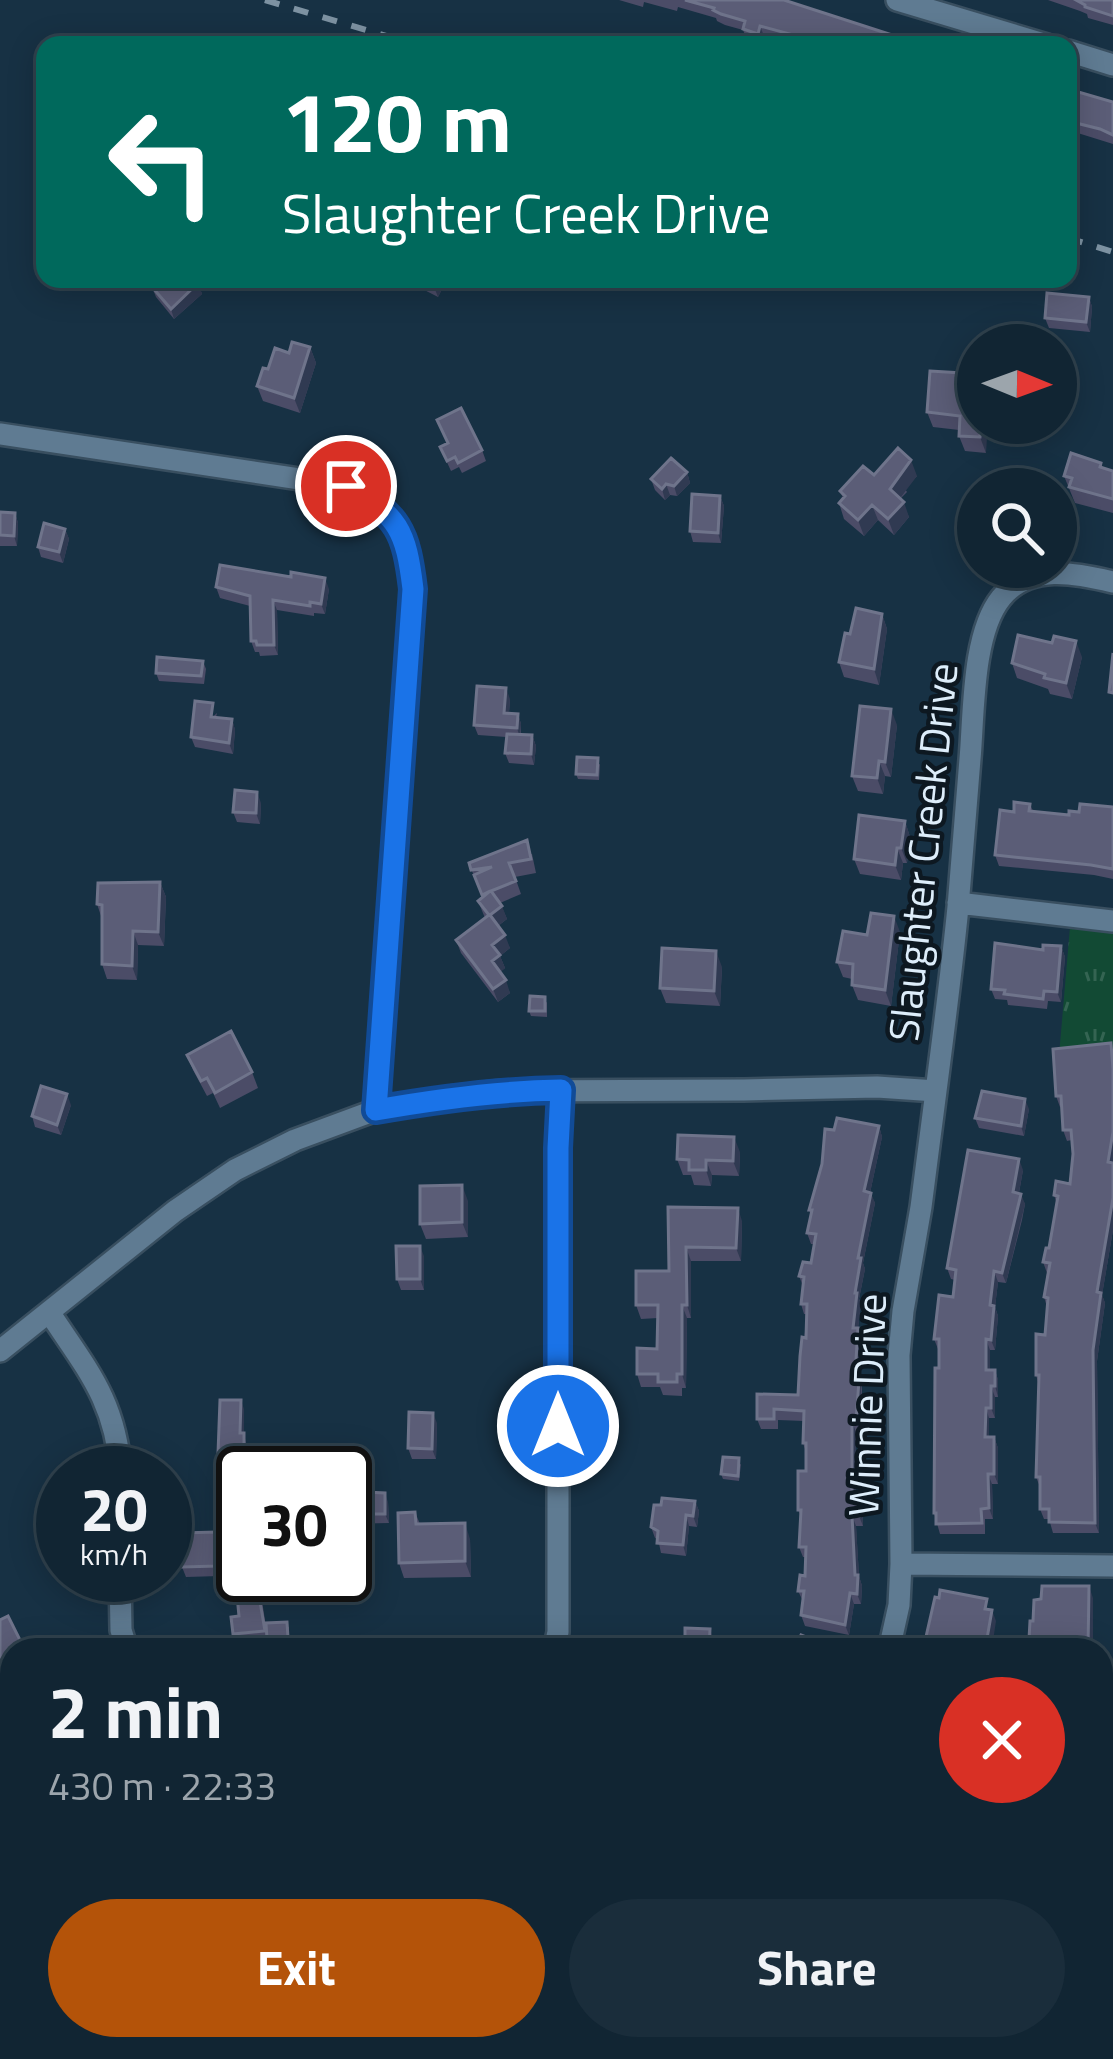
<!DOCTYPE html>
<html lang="en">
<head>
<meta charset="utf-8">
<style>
  :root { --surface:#112533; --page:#1a2d3b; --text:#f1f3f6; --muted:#9ca5ac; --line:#30424e; --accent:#b45309 }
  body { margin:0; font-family:"Titillium Web",sans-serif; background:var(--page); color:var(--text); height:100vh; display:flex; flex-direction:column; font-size:45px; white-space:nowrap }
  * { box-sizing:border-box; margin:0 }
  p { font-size:39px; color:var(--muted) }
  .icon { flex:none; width:66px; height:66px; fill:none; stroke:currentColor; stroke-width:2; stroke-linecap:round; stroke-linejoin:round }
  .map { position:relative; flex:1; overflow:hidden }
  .side { position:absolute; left:0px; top:1638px; width:1113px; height:423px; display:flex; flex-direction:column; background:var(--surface); border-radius:36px 36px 0 0; box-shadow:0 6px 30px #0003,0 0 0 3px var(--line) }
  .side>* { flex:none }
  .banner { position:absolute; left:36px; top:36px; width:1041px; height:252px; border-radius:24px; box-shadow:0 6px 30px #0003,0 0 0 3px var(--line); background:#00695c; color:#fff; overflow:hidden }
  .needle { width:78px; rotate:91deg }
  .buttons { position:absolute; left:957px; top:324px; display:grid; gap:24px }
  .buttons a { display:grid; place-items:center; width:120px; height:120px; border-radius:50%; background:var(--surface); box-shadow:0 6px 30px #0003,0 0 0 3px var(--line); font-size:60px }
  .speed { position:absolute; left:36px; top:1446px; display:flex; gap:24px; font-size:60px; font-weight:700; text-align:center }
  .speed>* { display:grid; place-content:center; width:156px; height:156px; border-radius:50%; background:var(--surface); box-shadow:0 6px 30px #0003,0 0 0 3px var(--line); line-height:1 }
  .speed small { font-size:30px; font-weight:400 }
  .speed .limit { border:6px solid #111; border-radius:18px; background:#fff; color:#111 }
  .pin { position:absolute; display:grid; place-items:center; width:102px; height:102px; color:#fff; margin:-51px; border:6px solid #fff; border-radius:50%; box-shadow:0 3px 12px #0007 }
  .me { position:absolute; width:132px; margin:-66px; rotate:0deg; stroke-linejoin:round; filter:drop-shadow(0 0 9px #0008) }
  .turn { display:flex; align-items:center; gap:42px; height:252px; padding:0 48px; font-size:54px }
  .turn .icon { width:156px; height:156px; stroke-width:2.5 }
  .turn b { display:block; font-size:84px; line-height:102px }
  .round { display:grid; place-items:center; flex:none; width:126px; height:126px; border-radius:63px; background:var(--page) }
  .summary { display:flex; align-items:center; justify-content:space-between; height:204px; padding:0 48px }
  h1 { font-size:72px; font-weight:700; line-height:90px }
  .action { display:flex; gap:24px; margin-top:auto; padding:24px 48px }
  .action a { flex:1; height:138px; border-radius:72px; background:var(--accent); color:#fff; font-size:48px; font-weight:700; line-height:138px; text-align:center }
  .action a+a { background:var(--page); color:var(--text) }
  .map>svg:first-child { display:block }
  .park { fill:url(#park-tufts) }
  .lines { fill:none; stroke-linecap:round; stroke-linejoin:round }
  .stream { stroke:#00152d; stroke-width:6 }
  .minor-casing { stroke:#394f60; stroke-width:26 }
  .minor { stroke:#5f7b92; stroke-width:21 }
  .rail { stroke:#7d92a2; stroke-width:6; stroke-dasharray:15 15; stroke-linecap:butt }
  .wall { fill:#4b4c67 }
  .shaded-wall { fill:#303a52 }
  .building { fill:#5b5d77; stroke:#6f748b; stroke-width:3 }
  .route-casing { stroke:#114b97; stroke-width:30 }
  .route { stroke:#1a73e8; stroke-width:21 }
  .labels { text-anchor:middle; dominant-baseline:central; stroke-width:9; stroke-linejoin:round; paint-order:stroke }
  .street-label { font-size:42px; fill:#ddedfa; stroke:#0d1821 }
</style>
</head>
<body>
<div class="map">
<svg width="1113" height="2059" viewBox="0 0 1113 2059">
  <defs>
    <pattern id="park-tufts" width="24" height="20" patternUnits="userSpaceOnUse" patternTransform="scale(3)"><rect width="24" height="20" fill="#124a34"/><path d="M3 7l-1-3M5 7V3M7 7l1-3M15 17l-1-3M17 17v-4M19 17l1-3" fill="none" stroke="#346452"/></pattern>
  </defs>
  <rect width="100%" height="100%" fill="#173144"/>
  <path class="park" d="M1070,927L1113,932V1052L1059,1056Z"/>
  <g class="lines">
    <path class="stream" d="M780,2053L781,2059"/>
    <defs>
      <path id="minor" d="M897,0L1047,45
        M1068,51L1113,65
        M0,434L346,486C399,514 406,531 413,589L376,1110
        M958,903L1113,921
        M49,1312C88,1371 115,1400 121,1473
        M0,1351L175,1211L235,1170L295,1140L376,1110L451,1097L503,1091L744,1090L877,1087L936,1091C944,1029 952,968 958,907C962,858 966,809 970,759C974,714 972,634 1001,598C1029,563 1076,573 1113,582
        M901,1564L1113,1566
        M120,1575L121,1630L127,1650
        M554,1650L558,1632V1148L561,1090
        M889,1650L899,1605L901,1564L899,1355L903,1311L921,1207L936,1091
        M0,1999H12
        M1101,2016H1113
        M140,2049L152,2059
        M620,2049V2059
        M958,2049V2059
        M284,2059L302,2049"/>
    </defs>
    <use href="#minor" class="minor-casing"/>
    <use href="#minor" class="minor"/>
    <path class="rail" d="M265,0L417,45
      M1068,238L1113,252"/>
  </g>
  <path class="wall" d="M619,0H784L917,43L918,45H796L764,36L761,45L747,40L743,30L725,25L717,21L716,18L678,7L677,11L644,2L643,7Z
    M1048,0H1113V25L1088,18L1087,14L1080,11Z
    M1068,89L1113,102V144L1068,130Z
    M403,279H447L438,297Z
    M198,283L202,294L174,319L156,297L152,287Z
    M1089,297L1092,307L1090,332L1049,328L1045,318Z
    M310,347L316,363L300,413L263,401L257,386L289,353Z
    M978,374L986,453L965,451L959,436V430L933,427L927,412Z
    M437,420L482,450L486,461L462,473L459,467L451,471L440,447L447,443Z
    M1101,463L1103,468L1113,471V513L1075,503L1064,476Z
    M687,472L690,483L677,496L670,495L665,500L655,490L651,479Z
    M874,475L917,476L905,489L907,492L900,499L909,517L894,535L878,520L864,536L844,519L839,503L843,498L840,491Z
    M720,496L724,506L721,543L693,542L690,531Z
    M0,512L15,513L18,523L17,546H0Z
    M65,529L69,539L63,563L41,557L38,547Z
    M216,587L329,589L325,614L314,613V616L277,610L278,655L260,656L259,652H255L251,641L250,606L220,598Z
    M882,614L887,629L879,685L844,677L839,662L850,634Z
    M1082,657L1072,699L1050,694L1048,689L1017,678L1012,663Z
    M203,661L206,669L204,684L159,681L156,673Z
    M510,699L509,713L518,714L521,724V735H532L536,746L534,765L509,763L505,753L506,737L478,735L474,725Z
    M217,713L216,717L232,719L235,730L233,754L195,747L191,737Z
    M897,725L891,777L885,776L883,794L858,791L852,776Z
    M600,764L599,780L578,779L576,774Z
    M261,803L260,824L237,822L233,812Z
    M1030,804L1033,811L1069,815L1113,807V879L1094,875L999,866L995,855L1014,812Z
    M905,821L910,837L907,863H903L901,880L860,874L854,859Z
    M532,854L536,873L515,877L521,894L500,903L507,919L498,926L510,948L500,956L505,968L500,972L510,993L498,1002L461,953L456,940L485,918L478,901L482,897L469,863Z
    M160,882L166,897L164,946L138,945L137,980L107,979L102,964V919L97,904Z
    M900,932L891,1006L858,1000L852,985V979L843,977L837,962L867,935Z
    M1061,946L1065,957L1061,1002L1048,1001L1047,1009L1008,1005L1007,1000L995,999L991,989L1043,950Z
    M722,967L720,1006L666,1003L660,988Z
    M547,1002V1017L531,1016L529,1011Z
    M1113,1050V1230L1102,1295L1105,1303L1097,1361L1099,1533H1053L1049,1519H1044L1040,1509V1487L1036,1477L1038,1382L1036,1375L1045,1335L1047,1307L1044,1297L1047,1273L1043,1262L1049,1248L1057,1204L1054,1195L1070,1184L1073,1154L1072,1140L1067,1141L1063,1130L1062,1107H1060L1056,1096Z
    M187,1055L252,1072L258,1088L220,1108L213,1093L207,1096L193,1070Z
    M71,1105L61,1135L35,1127L32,1116Z
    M1029,1109L1024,1136L979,1128L975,1118Z
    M879,1126L882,1137L870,1193L875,1203L863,1263L865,1269L859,1299L861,1303L858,1328L862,1339L860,1366L862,1390L860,1432H856V1496L862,1506L863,1526H856L859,1576L862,1586L861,1604H854L849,1635L805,1626L801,1615L803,1601L798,1591L805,1576L806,1557H803L799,1547L801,1516L798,1510L806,1471V1452L803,1443L804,1421L778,1420V1429H761L757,1419L798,1395L807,1314H804L801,1304L803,1286L799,1276L811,1263L814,1244H811L807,1233L811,1216L809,1210L834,1130Z
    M740,1152L739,1176L712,1175L711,1186L694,1185L691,1175H683L677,1159Z
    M1023,1170L1019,1193L1025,1204L1022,1220L1006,1283L998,1282L995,1307L998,1316L995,1350H990V1370H995L998,1380V1397H995V1418H989V1437H994L998,1448V1484H992L993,1519H985V1534H940L934,1513L939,1368L938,1349L934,1339L953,1297L955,1280L951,1279L947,1268Z
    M468,1201V1237L426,1239L420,1224Z
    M668,1207L742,1221L741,1261H691V1318H687L686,1388H682V1396L663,1395L660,1387H641L637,1374L657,1349L658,1318L641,1319L636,1305L669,1271Z
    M424,1256V1290H401L397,1279Z
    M244,1409V1433L247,1450H251L255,1459V1473H243V1492L227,1493L221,1489L217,1480Z
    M437,1423L436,1459H412L408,1448Z
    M741,1464L739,1481L723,1479L721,1474Z
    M345,1490L368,1492L388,1502L389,1523L345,1524Z
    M695,1501L699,1511L697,1527L689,1526L686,1556L661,1553L658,1539L655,1538L651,1527L661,1505Z
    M415,1512L420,1524L470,1539L471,1577L404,1578L399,1563Z
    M216,1532L219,1542L220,1576L186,1577L182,1567Z
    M257,1584L261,1594L266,1627H289V1643L269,1645L268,1641L237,1644L233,1634L239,1616Z
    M1093,1598V1650H1033L1029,1639L1033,1621Z
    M8,1616L25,1650H12V1666L0,1672V1620Z
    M12,1803V1864L5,1847L9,1842L3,1836L0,1829V1817Z
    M1101,1806L1113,1808V1871L1101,1869Z
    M0,1906L12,1907V1964L0,1963Z
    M1101,1923L1113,1924V1957L1101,1956Z"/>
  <path class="shaded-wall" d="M760,26L764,36L761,45L758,34Z
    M434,279H447L438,297L432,282Z
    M198,283L202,294L174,319L171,309Z
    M1089,297L1092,307L1090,332L1086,322Z
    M310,347L316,363L300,413L294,398Z
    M981,423H988L986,453L980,437Z
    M911,460L917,476L895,505L890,489Z
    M687,472L690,483L677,496L674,486Z
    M666,484L670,495L665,500L662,489Z
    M720,496L724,506L721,543L718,533Z
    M904,502L909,517L894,535L888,519Z
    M872,505L878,520L864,536L858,520Z
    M15,513L18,523L17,546L14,536Z
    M65,529L69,539L63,563L59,552Z
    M325,578L329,589L325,614L321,604Z
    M273,600L277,610L278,655L274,645Z
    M882,614L887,629L879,685L874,669Z
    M1076,641L1082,657L1072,699L1066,683Z
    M506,688L510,699L508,723L504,713Z
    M891,709L897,725L891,777L885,762Z
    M518,714L521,724L520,738L517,728Z
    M232,719L235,730L233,754L229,743Z
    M532,735L536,746L534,765L531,754Z
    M879,761L885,776L883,794L877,778Z
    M257,792L261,803L260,824L256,813Z
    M905,821L910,837L907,863L901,848Z
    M897,848L903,863L901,880L895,865Z
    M160,882L166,897L164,946L158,932Z
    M502,906L507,919L495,928L490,915Z
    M894,916L900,932L891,1006L885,990Z
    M133,931L138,945L137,980L132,966Z
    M505,935L510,948L500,956L505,968L497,975L492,961V945Z
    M1061,946L1065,957L1061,1002L1057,992Z
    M716,951L722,967L720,1006L714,991Z
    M506,980L510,993L498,1002L493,989Z
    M67,1094L71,1105L61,1135L57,1125Z
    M1025,1099L1029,1109L1024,1136L1021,1126Z
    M879,1126L882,1137L868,1202L864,1191Z
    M1113,1132V1167L1108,1162Z
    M734,1137L740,1152L739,1176L733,1161Z
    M1019,1159L1023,1170L1017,1203L1013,1192Z
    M706,1160L712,1175L711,1186L706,1170Z
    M462,1185L468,1201V1237L462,1222Z
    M871,1193L875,1203L863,1263L865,1269L859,1299L861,1303L857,1338L853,1328L858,1258Z
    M1021,1194L1025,1204L1006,1283L1002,1273Z
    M1113,1198V1230L1102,1295L1105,1303L1097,1361L1099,1533L1095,1523L1093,1350L1097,1292Z
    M738,1208L742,1221L741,1261L736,1248Z
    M420,1246L424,1256V1290L420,1279Z
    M686,1247L691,1261V1318L687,1305Z
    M994,1271L998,1282L995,1307L998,1316L995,1350L991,1340L990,1305Z
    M682,1305L687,1318L686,1388L682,1374Z
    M858,1328L862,1339L860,1432L856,1422Z
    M986,1339L990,1350V1380L986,1370Z
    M995,1370L998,1380V1397L995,1386Z
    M991,1386L995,1397V1418L991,1408Z
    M241,1400L244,1409V1442L240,1433Z
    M986,1408L989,1418V1448L985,1437Z
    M433,1413L437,1423L436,1459L432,1449Z
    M852,1422L856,1432V1506L852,1496Z
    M994,1437L998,1448V1484L994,1474Z
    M251,1450L255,1459V1473H253L251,1469Z
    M988,1474L992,1484L993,1519L989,1508Z
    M385,1493L388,1502L389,1523L385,1514Z
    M859,1496L862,1506L863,1526L859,1516Z
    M695,1501L699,1511L697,1527L693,1516Z
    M686,1515L689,1526L686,1556L683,1545Z
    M852,1515L856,1526L859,1576L862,1586L861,1604L857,1594Z
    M465,1523L470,1539L471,1577L465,1561Z
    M216,1532L219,1542L220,1576L217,1566Z
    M1089,1586L1093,1598V1650H1088Z
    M850,1593L854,1604L849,1635L845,1625Z
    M992,1610L996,1621L992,1648V1650H985Z
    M710,1629L713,1639V1650H709Z
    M217,2049H230L221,2059H216L214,2053Z"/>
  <path class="building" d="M685,0H784L917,43L918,45H830L760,26L758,34L743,29L745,21L721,14L713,10L714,8Z
    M1076,0H1113V16L1085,7V5Z
    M1068,89L1113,102V135L1100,129L1068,121Z
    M160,279H194L198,283L171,309L152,287Z
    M1047,293L1089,297L1086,322L1045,318Z
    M292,342L310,347L294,398L257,386L263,368L268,369L275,348L289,353Z
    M930,371L978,374V423H981L980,437L959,436L960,416L927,412Z
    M461,408L482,450L458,463L455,457L447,461L440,447L448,443L437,420Z
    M898,448L911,460L890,489L904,502L888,519L872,505L858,520L839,503L845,496L840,491L863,466L874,475Z
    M1071,453L1101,463L1100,467L1113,471V499L1069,487L1072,478L1064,476Z
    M671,458L687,472L674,486L666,484L662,489L651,479Z
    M692,494L720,496L718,533L690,531Z
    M0,512L15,513L14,536L0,535Z
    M44,523L65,529L59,552L38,547Z
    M220,565L291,577V572L325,578L321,604L310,602V606L273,600L274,645H257L256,641H251L250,596L216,587Z
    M856,608L882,614L874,669L839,662L845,633L850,634Z
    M1018,635L1052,643L1054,636L1076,641L1066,683L1044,678L1045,674L1012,663Z
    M1113,653V693L1109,692Z
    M157,657L203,661L201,676L156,673Z
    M477,686L506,688L504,713L518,714L517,728L474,725Z
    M195,701L213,703L211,717L232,719L229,743L191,737Z
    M860,706L891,709L885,762L879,761L877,778L852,776Z
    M507,734L532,735L531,754L505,753Z
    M577,757L598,758L597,775L576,774Z
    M235,790L257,792L256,813L233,812Z
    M1014,802L1030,804L1029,811L1069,815V811L1079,812L1080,804L1113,807V869L1091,865L995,855L1000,810L1014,812Z
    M859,815L905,821L901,848H897L895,865L854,859Z
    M527,840L531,859L509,863L516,881L491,891L502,906L490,915L505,935L492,945L500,955L492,961L506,980L493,989L456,940L489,915L478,901L490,891L482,895L474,875L492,867L471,870L469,863Z
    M160,882L158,932L133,931L132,966L102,964V905L97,904L98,883Z
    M871,913L894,916L885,990L852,985L853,964L837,962L843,931L867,935Z
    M995,943L1043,950V945L1061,946L1057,992L1044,991L1043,999L1004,994L1005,990L991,989Z
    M662,948L716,951L714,991L660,988Z
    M530,996L545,997V1011H529Z
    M231,1031L252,1072L215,1093L207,1078L201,1081L187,1055Z
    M1111,1043L1113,1069V1132L1108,1162L1113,1163V1198L1097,1292L1101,1293L1093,1350L1095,1523L1049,1522V1509H1040V1477H1036L1039,1375H1036V1334L1045,1335L1048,1298L1044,1297L1050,1263L1043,1262L1046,1248H1049L1058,1196L1054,1195L1056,1181L1070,1184L1073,1154L1071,1130H1063L1061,1096H1056L1053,1049Z
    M41,1086L67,1094L57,1125L32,1116Z
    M982,1091L1025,1099L1021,1126L975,1118Z
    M837,1118L879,1126L864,1191L871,1193L858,1258H861L855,1293H857L853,1328H858L856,1360H859V1380L856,1422H852V1496H859V1516L852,1515L855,1575H858L857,1594L850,1593L845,1625L801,1615L804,1591H798L800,1575L805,1576L806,1547H799L801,1510H798V1471H806V1443H803L804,1411L774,1409V1419H757V1394L798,1395L800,1356L802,1337L806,1338L807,1304H801L804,1277L799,1276L803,1262L811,1263L816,1234L807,1233L812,1210H809L822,1164L825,1129L834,1130Z
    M678,1135L734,1137L733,1161L706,1160V1170H689V1160L677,1159Z
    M968,1150L1019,1159L1013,1192L1021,1194L1002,1273L994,1271L990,1305L994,1306L991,1340L986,1339V1370H995V1386H991V1408H986L985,1437H994V1474H988L989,1508L981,1509L982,1523L936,1524V1513H934L935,1368H939V1339H934L939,1295L953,1297L956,1270L947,1268Z
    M462,1185V1222L420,1224V1186Z
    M668,1207L738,1208L736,1248L686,1247L687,1305H682V1374H677V1382H658V1374H637V1348L657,1349L658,1305H636V1271H669Z
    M396,1246H420V1279H397Z
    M220,1400H241L240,1433H244V1450H251V1469H244L243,1482L223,1483L217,1480Z
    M409,1412L433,1413L432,1449L408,1448Z
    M723,1457L739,1458L738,1476L721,1474Z
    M348,1485H366L365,1492L385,1493V1514H345V1490H348Z
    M662,1498L695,1501L693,1516L686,1515L683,1545L657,1543L658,1531L651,1527L654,1505H661Z
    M415,1512L416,1524L465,1523V1561L399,1563L398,1513Z
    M216,1532L217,1566L182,1567L181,1533Z
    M257,1584L265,1631L233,1634L231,1617L239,1616L236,1585Z
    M1042,1586H1089L1088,1650H1038V1640L1029,1639L1030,1621H1033L1034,1600L1041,1599Z
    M940,1590L987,1599L985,1609L992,1610L985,1650H923L935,1597L939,1598Z
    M8,1616L24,1648L12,1650V1654L0,1660V1620Z
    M287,1622L288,1638L267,1639L266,1623Z
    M685,1628L710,1629L709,1650H677V1646H685Z
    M801,1635L838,1650H794Z
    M12,1803V1834L0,1823V1817Z
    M1101,1806L1113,1808V1861L1101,1859Z
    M12,1839V1854L5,1847Z
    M0,1906L12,1907V1954L0,1953Z
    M1101,1923L1113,1924V1946H1101Z
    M0,2031L12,2032V2049H55L66,2059L73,2051L81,2059H0Z
    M868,2049H901V2059H867Z
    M997,2049H1022V2059H997Z
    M660,2050H692V2055H703V2059H660Z
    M542,2053H562V2057H573V2059H426V2055Z"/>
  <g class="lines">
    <defs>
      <path id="route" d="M346,486C399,515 406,531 413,589L376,1110C438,1099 498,1091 561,1090L558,1148V1426"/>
    </defs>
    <use href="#route" class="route-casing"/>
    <use href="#route" class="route"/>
  </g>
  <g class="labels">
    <g class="street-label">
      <text transform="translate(922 852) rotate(-84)">Slaughter Creek Drive</text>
      <text transform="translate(866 1405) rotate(-88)">Winnie Drive</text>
    </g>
  </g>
</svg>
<div class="buttons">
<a><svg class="needle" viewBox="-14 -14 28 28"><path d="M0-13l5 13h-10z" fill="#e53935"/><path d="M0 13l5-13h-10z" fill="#9ca5ac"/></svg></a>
<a><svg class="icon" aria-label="search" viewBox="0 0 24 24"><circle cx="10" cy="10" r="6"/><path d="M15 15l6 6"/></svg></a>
</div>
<div class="speed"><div>20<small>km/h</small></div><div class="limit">30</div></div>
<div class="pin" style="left:346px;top:486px;background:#d93025"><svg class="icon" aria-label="arrive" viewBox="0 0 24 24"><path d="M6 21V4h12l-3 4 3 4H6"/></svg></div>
<svg class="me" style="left:558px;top:1426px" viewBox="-20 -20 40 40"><circle r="17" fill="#1a73e8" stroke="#fff" stroke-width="3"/><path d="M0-11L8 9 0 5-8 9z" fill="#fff"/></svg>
<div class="banner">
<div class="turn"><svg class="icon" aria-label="left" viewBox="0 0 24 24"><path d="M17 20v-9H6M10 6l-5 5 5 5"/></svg><div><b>120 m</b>Slaughter Creek Drive</div></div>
</div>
<section class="side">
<div class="summary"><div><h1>2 min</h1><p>430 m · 22:33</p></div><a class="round" style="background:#d93025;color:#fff"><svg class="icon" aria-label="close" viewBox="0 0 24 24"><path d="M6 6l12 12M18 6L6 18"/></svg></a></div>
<div class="action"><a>Exit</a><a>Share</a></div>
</section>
</div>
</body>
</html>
